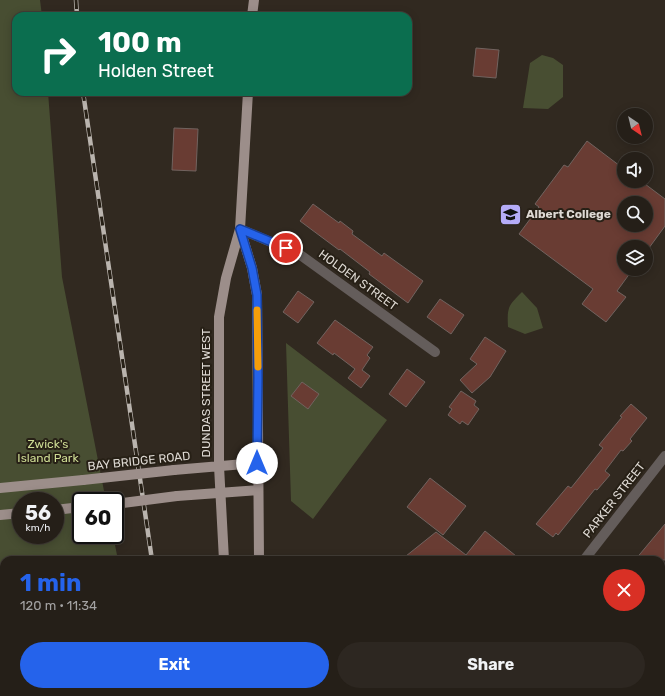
<!DOCTYPE html>
<html lang="en">
<head>
<meta charset="utf-8">
<style>
  :root { --surface:#251f18; --page:#2d2721; --text:#f1f3f6; --muted:#a3a2a2; --line:#423d37; --accent:#2563eb }
  body { margin:0; font-family:Rubik,sans-serif; background:var(--page); color:var(--text); height:100vh; display:flex; flex-direction:column; font-size:15px; white-space:nowrap }
  * { box-sizing:border-box; margin:0 }
  p { font-size:13px; color:var(--muted) }
  .icon { flex:none; width:22px; height:22px; fill:none; stroke:currentColor; stroke-width:2; stroke-linecap:round; stroke-linejoin:round }
  .map { position:relative; flex:1; overflow:hidden }
  .sheet { position:absolute; left:0px; top:556px; width:665px; height:140px; display:flex; flex-direction:column; background:var(--surface); border-radius:12px 12px 0 0; box-shadow:0 2px 10px #0003,0 0 0 1px var(--line) }
  .sheet>* { flex:none }
  .guide { position:absolute; left:12px; top:12px; width:400px; height:84px; border-radius:12px; box-shadow:0 2px 10px #0003,0 0 0 1px var(--line); background:#0b6e4f; color:#fff; overflow:hidden }
  .needle { width:26px; rotate:145deg }
  .controls { position:absolute; left:617px; top:108px; display:grid; gap:8px }
  .controls a { display:grid; place-items:center; width:36px; height:36px; border-radius:50%; background:var(--surface); box-shadow:0 2px 10px #0003,0 0 0 1px var(--line); font-size:20px }
  .speed { position:absolute; left:12px; top:492px; display:flex; gap:8px; font-size:20px; font-weight:700; text-align:center }
  .speed>* { display:grid; place-content:center; width:52px; height:52px; border-radius:50%; background:var(--surface); box-shadow:0 2px 10px #0003,0 0 0 1px var(--line); line-height:1 }
  .speed small { font-size:10px; font-weight:400 }
  .speed .limit { border:2px solid #111; border-radius:6px; background:#fff; color:#111 }
  .pin { position:absolute; display:grid; place-items:center; width:34px; height:34px; color:#fff; margin:-17px; border:2px solid #fff; border-radius:50%; box-shadow:0 1px 4px #0007 }
  .me { position:absolute; width:44px; margin:-22px; rotate:0deg; stroke-linejoin:round; filter:drop-shadow(0 0 3px #0008) }
  .turn { display:flex; align-items:center; gap:14px; height:84px; padding:0 20px; font-size:18px }
  .turn .icon { width:52px; height:52px; stroke-width:2.5 }
  .turn b { display:block; font-size:28px; line-height:34px }
  .round { display:grid; place-items:center; flex:none; width:42px; height:42px; border-radius:21px; background:var(--page) }
  .head { display:flex; align-items:center; justify-content:space-between; height:68px; padding:0 20px }
  h1 { font-size:24px; font-weight:700; line-height:30px; color:var(--accent) }
  .action { display:flex; gap:8px; margin-top:auto; padding:8px 20px }
  .action a { flex:1; height:46px; border-radius:24px; background:var(--accent); color:#fff; font-size:16px; font-weight:700; line-height:46px; text-align:center }
  .action a+a { background:var(--page); color:var(--text) }
  .map>svg:first-child { display:block }
  .green { fill:#484e32; fill-rule:evenodd }
  .building { fill:#693c33; stroke:#71635f; fill-rule:evenodd }
  .lines { fill:none; stroke-linecap:round; stroke-linejoin:round }
  .minor { stroke:#645d5b; stroke-width:10 }
  .primary { stroke:#9c8e8a; stroke-width:10 }
  .rail-casing { stroke:#bab4ae; stroke-width:4.5 }
  .rail { stroke:#272016; stroke-width:3; stroke-dasharray:9; stroke-linecap:butt }
  .primary-bridge { stroke:#9c8e8a; stroke-width:10 }
  .route-casing { stroke:#184099; stroke-width:10 }
  .route { stroke:#2563eb; stroke-width:7 }
  .slow { stroke:#f59e0b; stroke-width:7 }
  .labels { text-anchor:middle; dominant-baseline:central; stroke-width:4; stroke-linejoin:round; paint-order:stroke }
  .poi-label { font-size:12px; font-weight:bold; fill:#ded9d3; stroke:#272016; text-anchor:start }
  .street-label { font-size:12px; fill:#ded9d3; stroke:#272016 }
  .park-label { font-size:12px; fill:#cedc94; stroke:#272016 }
</style>
</head>
<body>
<div class="map">
<svg width="665" height="696" viewBox="0 0 665 696">
  <rect width="100%" height="100%" fill="#312920"/>
  <path class="green" d="M0,0H40L42,16H16V92H48L62,277L106,501H81V535H113L118,560H4V692H134L135,696H0ZM21,501H55V535H21Z
    M542,55L553,58L563,65V97L548,109L523,108L530,63Z
    M522,292L537,308L543,328L525,334L508,327C507,307 508,306 522,292Z
    M286,343L387,420L313,519L291,501Z"/>
  <path class="building" d="M476,48L499,50L496,78L473,76Z
    M174,128L198,129L196,171L172,170Z
    M587,141L624,169V181H641L665,199V226L646,252V247H624V269H633L617,291L626,297L606,322L582,304L593,289L519,234L539,207L535,204L564,165L568,167ZM624,203H646V225H624Z
    M313,204L339,223L340,221L353,231L352,234L382,256L384,253L423,281L408,303L369,274L370,272L340,249L339,250L300,221Z
    M298,291L314,302L298,323L283,312Z
    M440,299L464,315L451,334L427,317Z
    M335,320L373,347L367,355L370,358L362,370L370,376L361,388L348,378L355,369L334,353L333,355L317,343Z
    M485,337L506,351L490,377L472,393L460,380L477,364L470,359Z
    M407,369L425,382L406,407L389,394Z
    M302,382L319,394L308,409L291,396Z
    M461,391L476,401L474,405L479,409L468,425L462,421L460,424L448,415L452,409L449,407Z
    M631,404L647,418L630,439L632,441L623,451L621,450L605,471L610,475L597,490L595,489L558,535L556,533L553,537L536,524L568,486L571,488L603,448L599,445L622,417L620,416Z
    M430,478L466,506L443,535L407,507Z
    M665,524V560H635Z
    M485,531L521,560H401L436,532L466,555Z"/>
  <g class="lines">
    <path class="minor" d="M240,229L299,254L435,352
      M584,560L665,456
      M328,692L331,696
      M479,696L482,692"/>
    <path class="primary" d="M252,16L254,0
      M240,229L252,268L257,295L259,560
      M174,470L257,463
      M0,488L83,480
      M177,496L258,490
      M55,510L81,507
      M0,515L21,513
      M224,560L219,466V317L226,278L240,229L248,92
      M228,692V696
      M262,692V696"/>
    <defs>
      <path id="rail" d="M76,0L77,16
        M83,92L152,560
        M171,692L172,696"/>
    </defs>
    <use href="#rail" class="rail-casing"/>
    <use href="#rail" class="rail"/>
    <path class="primary-bridge" d="M83,480L174,470
      M115,504L177,496"/>
  </g>
  <g class="lines">
    <defs>
      <path id="route" d="M257,463L258,378L257,295L252,268L240,229L286,248"/>
    </defs>
    <use href="#route" class="route-casing"/>
    <use href="#route" class="route"/>
    <path class="slow" d="M257,310L258,367"/>
  </g>
  <defs>
    <symbol id="school-square" viewBox="-11 -11 22 22"><rect x="-9" y="-9" width="18" height="18" rx="4" fill="#b5acf8" stroke="#272016"/><path d="M0-5L7-2L0 1L-7-2ZM-4 1L0 2.5L4 1V4Q0 6-4 4Z" fill="#111"/></symbol>
  </defs>
  <g fill-rule="evenodd">
    <use href="#school-square" x="498" y="202" width="25" height="25"/>
  </g>
  <g class="labels">
    <g class="poi-label">
      <text x="526" y="214">Albert College</text>
    </g>
    <g class="street-label">
      <text transform="translate(358 280) rotate(36)">HOLDEN STREET</text>
      <text transform="translate(206 393) rotate(-90)">DUNDAS STREET WEST</text>
      <text transform="translate(139 461) rotate(-6)">BAY BRIDGE ROAD</text>
      <text transform="translate(614 500) rotate(-52)">PARKER STREET</text>
    </g>
    <g class="park-label">
      <text x="48" y="444">Zwick's<tspan x="48" dy="14">Island Park</tspan></text>
    </g>
  </g>
</svg>
<div class="controls">
<a><svg class="needle" viewBox="-14 -14 28 28"><path d="M0-13l5 13h-10z" fill="#e53935"/><path d="M0 13l5-13h-10z" fill="#a3a2a2"/></svg></a>
<a><svg class="icon" aria-label="sound" viewBox="0 0 24 24"><path d="M4 9h4l5-4v14l-5-4H4zM17 9q2 3 0 6"/></svg></a>
<a><svg class="icon" aria-label="search" viewBox="0 0 24 24"><circle cx="10" cy="10" r="6"/><path d="M15 15l6 6"/></svg></a>
<a><svg class="icon" aria-label="layers" viewBox="0 0 24 24"><path d="M12 4l9 5-9 5-9-5zM3 14l9 5 9-5"/></svg></a>
</div>
<div class="speed"><div>56<small>km/h</small></div><div class="limit">60</div></div>
<div class="pin" style="left:286px;top:248px;background:#d93025"><svg class="icon" aria-label="arrive" viewBox="0 0 24 24"><path d="M6 21V4h12l-3 4 3 4H6"/></svg></div>
<svg class="me" style="left:257px;top:463px" viewBox="-20 -20 40 40"><circle r="19" fill="#fff"/><path d="M0-13L10 11 0 6-10 11z" fill="#2563eb"/></svg>
<div class="guide">
<div class="turn"><svg class="icon" aria-label="right" viewBox="0 0 24 24"><path d="M7 20v-9h11M14 6l5 5-5 5"/></svg><div><b>100 m</b>Holden Street</div></div>
</div>
<section class="sheet">
<div class="head"><div><h1>1 min</h1><p>120 m · 11:34</p></div><a class="round" style="background:#d93025;color:#fff"><svg class="icon" aria-label="close" viewBox="0 0 24 24"><path d="M6 6l12 12M18 6L6 18"/></svg></a></div>
<div class="action"><a>Exit</a><a>Share</a></div>
</section>
</div>
</body>
</html>
